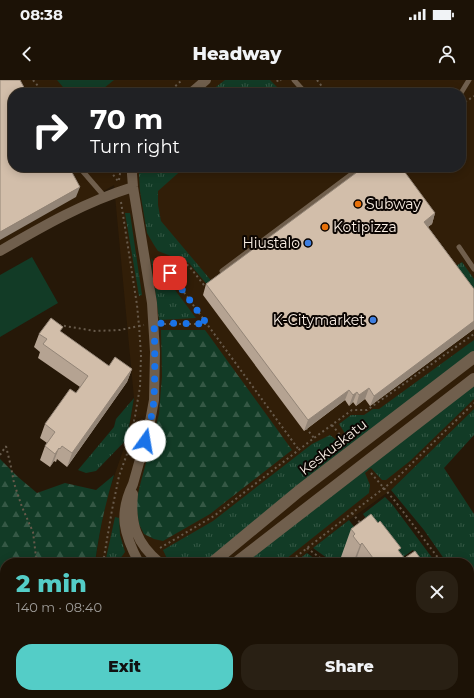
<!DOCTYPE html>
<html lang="en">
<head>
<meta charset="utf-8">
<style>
  :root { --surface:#1c1206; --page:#292014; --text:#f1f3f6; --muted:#a09e9b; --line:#3a3228; --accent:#54cdc7 }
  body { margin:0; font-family:Montserrat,sans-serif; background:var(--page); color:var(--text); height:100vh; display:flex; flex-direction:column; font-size:15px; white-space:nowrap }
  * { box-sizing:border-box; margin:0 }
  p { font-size:13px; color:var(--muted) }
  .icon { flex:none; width:22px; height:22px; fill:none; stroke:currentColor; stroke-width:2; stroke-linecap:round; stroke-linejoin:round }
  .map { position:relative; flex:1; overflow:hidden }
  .panel { position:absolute; left:0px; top:478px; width:474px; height:140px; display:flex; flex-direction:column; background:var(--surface); border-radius:16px 16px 0 0; box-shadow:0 2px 10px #0003,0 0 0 1px var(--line) }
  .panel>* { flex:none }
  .banner { position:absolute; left:8px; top:8px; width:458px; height:84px; border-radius:16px; box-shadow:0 2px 10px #0003,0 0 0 1px var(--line); background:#202124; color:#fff; overflow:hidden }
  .pin { position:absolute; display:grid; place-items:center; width:34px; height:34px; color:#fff; margin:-17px; border-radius:8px; box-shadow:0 2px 6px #0006 }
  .me { position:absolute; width:44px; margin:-22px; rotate:13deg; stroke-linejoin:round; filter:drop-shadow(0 0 3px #0008) }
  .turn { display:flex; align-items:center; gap:14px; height:84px; padding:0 16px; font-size:18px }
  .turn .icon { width:52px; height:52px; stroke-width:2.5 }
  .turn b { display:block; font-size:28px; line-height:34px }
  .round { display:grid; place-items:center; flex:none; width:42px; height:42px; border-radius:16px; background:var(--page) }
  .overview { display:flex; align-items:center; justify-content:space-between; height:68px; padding:0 16px }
  h1 { font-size:24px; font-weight:800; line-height:30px; color:var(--accent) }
  .button { display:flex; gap:8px; margin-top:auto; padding:8px 16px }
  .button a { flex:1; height:46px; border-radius:16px; background:var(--accent); color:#111; font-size:16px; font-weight:800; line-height:46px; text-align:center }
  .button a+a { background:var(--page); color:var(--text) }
  .status { display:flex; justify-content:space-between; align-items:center; height:28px; padding:0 20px; background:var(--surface); direction:ltr }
  .status svg { height:11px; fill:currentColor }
  header { display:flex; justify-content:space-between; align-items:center; height:52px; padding:0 16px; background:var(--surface); font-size:18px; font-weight:800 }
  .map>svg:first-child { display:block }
  .built { fill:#311e08; fill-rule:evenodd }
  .grass { fill:url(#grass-tufts) }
  .forest { fill:url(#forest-firs) }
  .pitch { fill:#123b26 }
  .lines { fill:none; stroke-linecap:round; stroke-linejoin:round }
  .path { stroke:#675a4b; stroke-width:2; stroke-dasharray:2 3; stroke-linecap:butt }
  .service { stroke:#705f4d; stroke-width:5 }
  .minor { stroke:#705f4d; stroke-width:10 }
  .secondary { stroke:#705f4d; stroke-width:12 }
  .wall { fill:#b5a392 }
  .shaded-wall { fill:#938577 }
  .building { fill:#d2beaa; stroke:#938577 }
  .route { stroke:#1a73e8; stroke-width:7; stroke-dasharray:0 12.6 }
  .food-dot { fill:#e8710a; stroke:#0b0502; stroke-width:1.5 }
  .shop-dot { fill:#3f7fe0; stroke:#0b0502; stroke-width:1.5 }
  .labels { text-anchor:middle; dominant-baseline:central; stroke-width:4; stroke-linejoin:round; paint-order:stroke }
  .poi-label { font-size:14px; fill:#f9eee4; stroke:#0b0502; text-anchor:start }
  .street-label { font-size:14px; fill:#f9eee4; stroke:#0b0502 }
</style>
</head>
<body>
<div class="status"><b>08:38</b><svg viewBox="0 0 49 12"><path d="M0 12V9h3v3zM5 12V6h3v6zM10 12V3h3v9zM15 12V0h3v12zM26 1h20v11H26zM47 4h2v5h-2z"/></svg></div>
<header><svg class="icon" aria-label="back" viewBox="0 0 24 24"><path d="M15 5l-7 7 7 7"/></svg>Headway<svg class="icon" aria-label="person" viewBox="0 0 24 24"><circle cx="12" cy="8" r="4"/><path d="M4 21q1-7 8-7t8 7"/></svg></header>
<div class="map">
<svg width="474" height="618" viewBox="0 0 474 618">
  <defs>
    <pattern id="grass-tufts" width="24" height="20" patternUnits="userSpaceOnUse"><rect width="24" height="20" fill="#123b26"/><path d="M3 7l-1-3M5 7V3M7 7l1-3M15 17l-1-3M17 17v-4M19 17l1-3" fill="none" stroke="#355845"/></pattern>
    <pattern id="forest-firs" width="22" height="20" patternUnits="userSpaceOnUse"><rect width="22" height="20" fill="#123b26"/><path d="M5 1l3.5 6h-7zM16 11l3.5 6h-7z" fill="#355845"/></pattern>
  </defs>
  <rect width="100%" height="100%" fill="#261808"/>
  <path class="built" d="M0,0H474V329L391,410L349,440L294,483H95L99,457L106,420L127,359L134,318L114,105L0,172ZM13,13H461V87H13Z
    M0,572L5,573V613H272L278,618H0Z"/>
  <path class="grass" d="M225,0H270L277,7L271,13H208Z
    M141,87H185L158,111V125L161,141L214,204L209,207L189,183L158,171L154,165L147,153L140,111L139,94Z
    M125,133H130L142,215L139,216Z
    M151,178L196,238L159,240Z
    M462,182L474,199V221L450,190Z
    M474,260V271L309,399L205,483H169L163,470L213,441L312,364L330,355L344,366L350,361L339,344L351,335H364L373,329H379Z
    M474,304V319L410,381L386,400H382L371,388L365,393L370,405L369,413L281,483H244Z
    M134,318L127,359L96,391L86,393L78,390L114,347L116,339Z
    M474,329V355L444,388L474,434V489L469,492V483H447L424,450L391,410Z
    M385,417L392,424L436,483H423L413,470L399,480L386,468L363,434Z
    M115,437L119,438L120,455L125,472L117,483H105Z
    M349,440L364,460L334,483L313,468Z
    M307,473L320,483H294Z
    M469,527L474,534V554L469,558V550L471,548L469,545Z
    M474,564V618H406L407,615L410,613H469V568Z
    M0,582L5,584V613H19V616L14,618H0Z
    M78,613H110L103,618H72Z
    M221,613H254L255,614L251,618H225Z"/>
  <path class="forest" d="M161,250H205L292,370L210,434L163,461L154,459L144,454L139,444L136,425L139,409L159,334L162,296Z
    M0,379L18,397L37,413L65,403L96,410L114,395C105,424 99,453 95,483H5V573L0,571Z"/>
  <path class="pitch" d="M57,0H114L98,13H68Z
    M32,177L58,223L0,257V195Z"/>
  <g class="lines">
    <path class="path" d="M33,0L44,13
      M277,0L278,2L281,0
      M317,0L327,13
      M168,13L182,0
      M461,25L474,16
      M107,87L118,101
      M119,100L121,87
      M121,122L137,225L139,246L144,245
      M207,209L189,186L182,182L175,184L171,186L170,193L207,244
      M164,244H207L299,370
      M59,245L95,251L120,250L139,246L141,275L140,307L135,336L127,374L119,396L112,430L103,483
      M332,345L345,361
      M306,348L314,358
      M6,366L11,387L14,403L22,427L33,452L36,477L35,483
      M0,375L6,366
      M371,393L395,421L442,483
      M352,433L361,444
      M160,468L214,436L314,358L352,330H367L474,254
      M307,468L327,483
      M288,483L398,397L474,323
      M437,483L441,481
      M469,497L474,493
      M469,519L474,526
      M469,564L474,560
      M0,578L5,580
      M110,618L117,613
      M397,618L404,613"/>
    <path class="service" d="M294,0L302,9
      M461,13L469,0
      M79,87L105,117
      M459,167L474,189
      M222,191L361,87
      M328,613L329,618"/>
    <path class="minor" d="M191,13L206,0
      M133,87L132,94L133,107L152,223L155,272L154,320L149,347L133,404C118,435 124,454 139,483
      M0,171C43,146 85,122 133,107
      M133,414C130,444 136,463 160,483
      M284,613L291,618
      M265,618L270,613"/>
    <path class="secondary" d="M212,483L299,411L474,277
      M236,483L474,299
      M28,618L35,613
      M62,618L68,613"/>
  </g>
  <path class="wall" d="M435,133L432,144L428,147L474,209V249L370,326L365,319L356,326L353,322L349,326L345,320L304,351L203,215L206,204Z
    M61,252L109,286L132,289L127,302L67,387L57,379L56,382L54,381L50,387L40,380L45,366L47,363L40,358L45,344L76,313L80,307L38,278L40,272L34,267L39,254Z
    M351,449L399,472L403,483H343L344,481L341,477Z
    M406,477L423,482L422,483H406L405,481Z"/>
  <path class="shaded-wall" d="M80,107L76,117L0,160V152Z
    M435,133L432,144L420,152L424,142Z
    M474,240V249L370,326L374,316Z
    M132,289L127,302L67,387L72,373Z
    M369,308L365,319L356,326L359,315Z
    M349,310L345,320L304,351L308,340Z
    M357,312L353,322L349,326L353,315Z
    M59,368L54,381L50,387L55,374Z
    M362,463L355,483H353L360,465Z
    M405,479L403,483H399Z"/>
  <path class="building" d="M0,0H20L27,13H13V87H69L80,107L0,152Z
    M364,87H401L435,133L424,142L474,209V241L374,316L369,308L359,315L357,312L353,315L349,310L308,340L206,204Z
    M51,238L63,247L60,251L109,286L115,277L132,289L72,373L62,366L60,369L59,368L55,374L45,366L55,352L45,344L70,309L76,313L88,296L43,264L47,259L39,254Z
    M371,434L378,443L380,441L401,468L398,470L405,479L399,483H373L371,480L373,478L362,463L360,465L353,456L355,454L351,449Z
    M415,471L423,482L421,483H410L406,477Z"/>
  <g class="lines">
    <path class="route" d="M145,361C149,347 153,333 154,318C155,293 155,268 154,243L207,244L170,193"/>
  </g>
  <g class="food-dot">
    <circle cx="358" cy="124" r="4"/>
    <circle cx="325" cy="147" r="4"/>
  </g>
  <g class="shop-dot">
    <circle cx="308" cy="163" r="4"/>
    <circle cx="373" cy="240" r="4"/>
  </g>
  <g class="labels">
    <g class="poi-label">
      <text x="366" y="124">Subway</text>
      <text x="333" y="147">Kotipizza</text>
      <text x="300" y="163" text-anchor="end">Hiustalo</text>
      <text x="365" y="240" text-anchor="end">K-Citymarket</text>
    </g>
    <g class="street-label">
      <text transform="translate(333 367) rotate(-38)">Keskuskatu</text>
    </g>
  </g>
</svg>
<div class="pin" style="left:170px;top:193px;background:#d93025"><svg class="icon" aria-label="arrive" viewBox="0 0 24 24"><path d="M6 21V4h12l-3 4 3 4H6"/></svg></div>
<svg class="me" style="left:145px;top:361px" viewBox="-20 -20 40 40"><circle r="19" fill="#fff"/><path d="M0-13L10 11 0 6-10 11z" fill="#1a73e8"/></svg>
<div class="banner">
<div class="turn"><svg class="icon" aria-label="right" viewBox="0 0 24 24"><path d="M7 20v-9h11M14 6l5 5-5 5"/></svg><div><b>70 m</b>Turn right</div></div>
</div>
<section class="panel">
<div class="overview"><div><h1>2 min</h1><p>140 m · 08:40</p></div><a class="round"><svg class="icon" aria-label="close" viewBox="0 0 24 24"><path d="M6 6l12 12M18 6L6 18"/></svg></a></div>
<div class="button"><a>Exit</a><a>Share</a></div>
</section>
</div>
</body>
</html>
